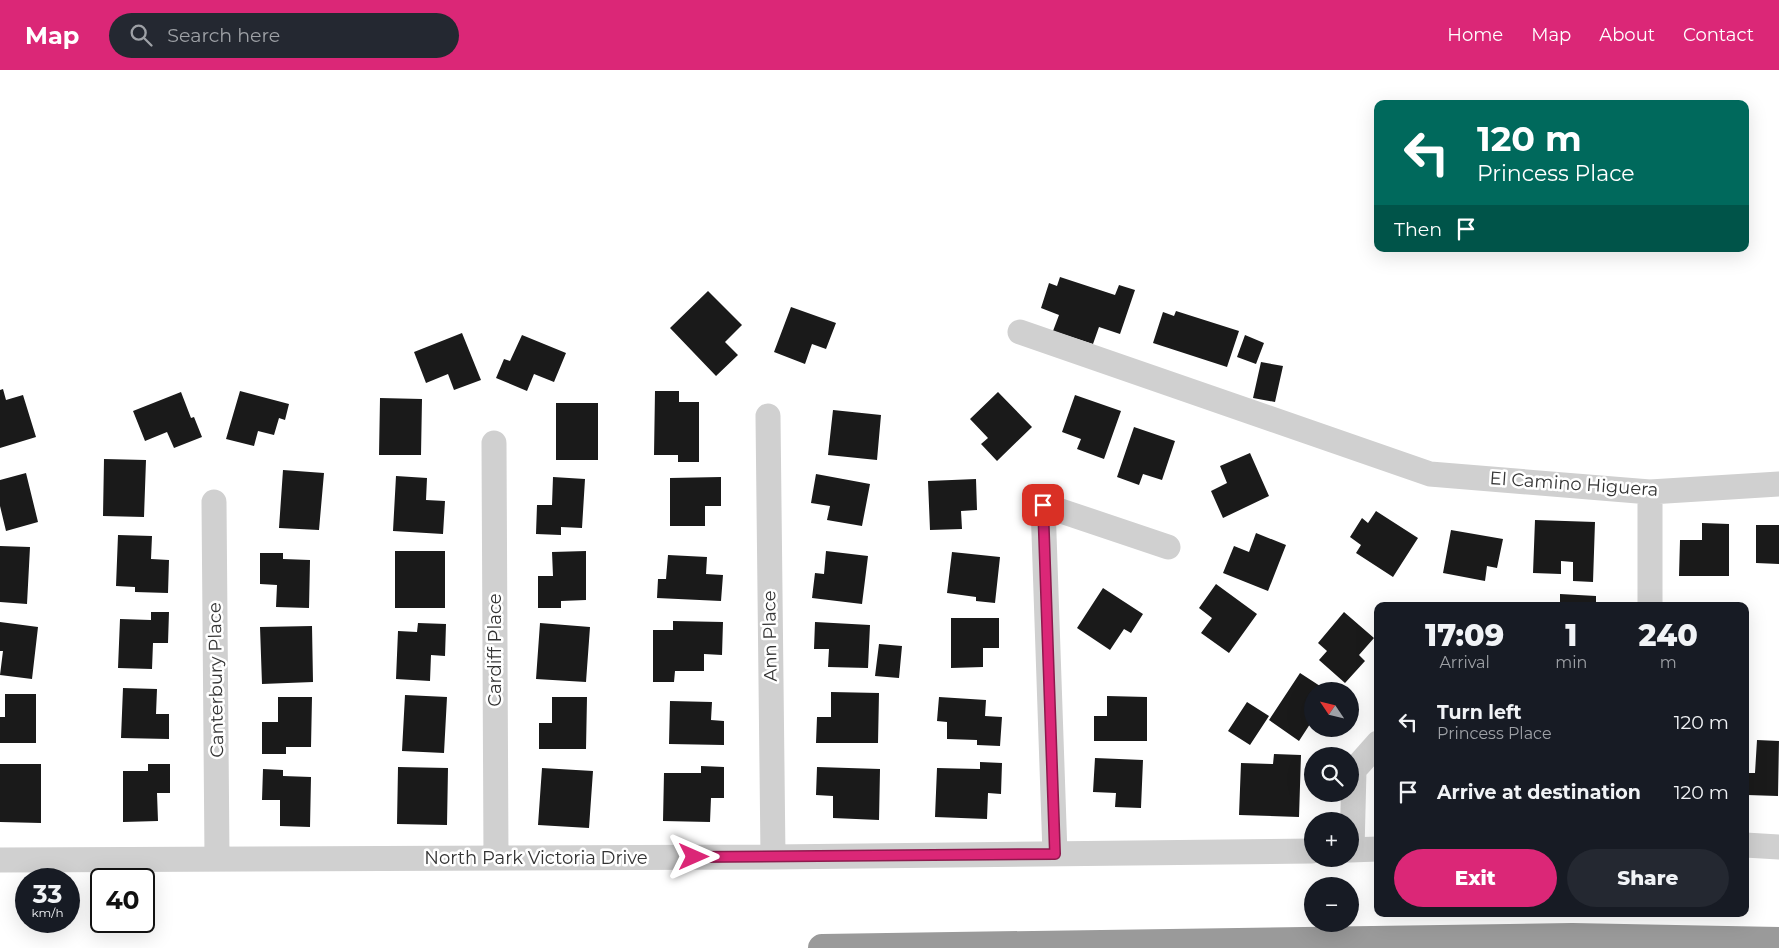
<!DOCTYPE html>
<html lang="en">
<head>
<meta charset="utf-8">
<style>
  :root { --surface:#171b24; --page:#242831; --text:#f1f3f6; --muted:#9ea1a6; --accent:#db2777 }
  body { margin:0; font-family:Montserrat,sans-serif; background:var(--page); color:var(--text); height:100vh; display:flex; flex-direction:column; font-size:19px; white-space:nowrap }
  * { box-sizing:border-box; margin:0 }
  p { font-size:16px; color:var(--muted) }
  .icon { flex:none; width:28px; height:28px; fill:none; stroke:currentColor; stroke-width:2; stroke-linecap:round; stroke-linejoin:round }
  .map { position:relative; flex:1; overflow:hidden }
  .drawer { position:absolute; left:1374px; top:532px; width:375px; height:315px; display:flex; flex-direction:column; background:var(--surface); border-radius:10px; box-shadow:0 5px 20px #0002 }
  .drawer>* { flex:none }
  .guide { position:absolute; left:1374px; top:30px; width:375px; height:152px; border-radius:10px; box-shadow:0 5px 20px #0002; background:#00695c; color:#fff; overflow:hidden }
  .needle { width:32px; rotate:305deg }
  .fabs { position:absolute; left:1304px; top:612px; display:grid; gap:10px }
  .fabs a { display:grid; place-items:center; width:55px; height:55px; border-radius:50%; background:var(--surface); box-shadow:0 5px 20px #0002; font-size:25px }
  .speed { position:absolute; left:15px; top:798px; display:flex; gap:10px; font-size:25px; font-weight:700; text-align:center }
  .speed>* { display:grid; place-content:center; width:65px; height:65px; border-radius:50%; background:var(--surface); box-shadow:0 5px 20px #0002; line-height:1 }
  .speed small { font-size:12px; font-weight:400 }
  .speed .limit { border:2px solid #111; border-radius:8px; background:#fff; color:#111 }
  .pin { position:absolute; display:grid; place-items:center; width:42px; height:42px; color:#fff; margin:-21px; border-radius:10px; box-shadow:0 2px 8px #0006 }
  .me { position:absolute; width:55px; margin:-28px; rotate:90deg; stroke-linejoin:round; filter:drop-shadow(0 0 4px #0008) }
  .turn { display:flex; align-items:center; gap:18px; height:105px; padding:0 20px; font-size:22px }
  .turn .icon { width:65px; height:65px; stroke-width:2.5 }
  .turn b { display:block; font-size:35px; line-height:42px }
  .then { display:flex; align-items:center; height:48px; padding:0 20px; background:#0003; gap:10px; font-size:19px }
  .eta { display:flex; justify-content:space-evenly; align-items:center; height:85px; text-align:center }
  .eta b { font-size:30px; font-weight:800; line-height:35px }
  .primary-button { display:flex; gap:10px; margin-top:auto; padding:10px 20px }
  .primary-button a { flex:1; height:58px; border-radius:30px; background:var(--accent); color:#fff; font-size:20px; font-weight:800; line-height:58px; text-align:center }
  .primary-button a+a { background:var(--page); color:var(--text) }
  ul { padding:0; list-style:none }
  li { display:flex; align-items:center; gap:15px; height:70px; padding:0 20px }
  li div { flex:1 }
  li b { display:block; font-size:19px }
  li em { font-style:normal }
  header { display:flex; align-items:center; gap:30px; box-sizing:border-box; height:70px; padding:0 25px; background:var(--accent); color:#fff }
  header strong { font-size:24px }
  nav { display:flex; gap:28px; margin-inline-start:auto; font-size:18px }
  .search { width:350px; height:45px; background:var(--page); display:flex; align-items:center; gap:12px; box-sizing:border-box; padding:0 18px; border-radius:28px; color:var(--muted); font-size:19px }
  .map>svg:first-child { display:block }
  .building { fill:#1a1a1a }
  .lines { fill:none; stroke-linecap:round; stroke-linejoin:round }
  .minor { stroke:#d0d0d0; stroke-width:25 }
  .highway { stroke:#9a9a9a; stroke-width:28 }
  .route-casing { stroke:#8e194d; stroke-width:12 }
  .route { stroke:#db2777; stroke-width:9 }
  .labels { text-anchor:middle; dominant-baseline:central; stroke-width:5; stroke-linejoin:round; paint-order:stroke }
  .street-label { font-size:18px; fill:#333; stroke:#fff }
</style>
</head>
<body>
<header>
<strong>Map</strong>
<div class="search"><svg class="icon" aria-label="search" viewBox="0 0 24 24"><circle cx="10" cy="10" r="6"/><path d="M15 15l6 6"/></svg>Search here</div>
<nav><a>Home</a><a>Map</a><a>About</a><a>Contact</a></nav>
</header>
<div class="map">
<svg width="1779" height="878" viewBox="0 0 1779 878">
  <rect width="100%" height="100%" fill="#fff"/>
  <path class="building" d="M1060,207L1115,225L1119,215L1135,220L1120,264L1099,257L1093,274L1053,261L1059,245L1041,238L1049,213L1057,216Z
    M708,221L742,255L725,272L738,285L716,306L670,258Z
    M791,237L836,253L826,279L812,274L805,294L774,282Z
    M1176,241L1239,261L1227,297L1153,273L1163,242L1174,246Z
    M462,263L481,310L454,320L448,304L426,313L414,282Z
    M522,265L566,283L554,312L534,304L527,321L496,308L504,289L510,291Z
    M1245,265L1264,273L1256,294L1237,287Z
    M1261,292L1283,296L1275,332L1253,328Z
    M3,319L6,330L23,325L36,367L0,378V320Z
    M240,321L289,334L285,350L279,348L274,365L258,361L254,376L226,369Z
    M655,321H679V332H699V392H678V385H654Z
    M181,322L191,348L194,347L202,367L174,378L167,362L145,371L133,341Z
    M998,322L1032,357L997,391L981,374L988,368L970,349Z
    M1075,325L1121,341L1104,389L1077,379L1081,369L1062,362Z
    M380,328L422,329L421,385H379Z
    M556,333H598V390H556Z
    M833,340L881,345L877,390L828,385Z
    M1134,357L1175,371L1162,410L1143,404L1139,415L1117,407Z
    M1250,383L1269,426L1223,448L1211,421L1227,413L1220,396Z
    M104,389L146,390L144,447L103,446Z
    M283,400L324,403L319,460L279,458Z
    M26,403L38,452L6,461L0,436V410Z
    M816,404L870,414L862,456L827,450L830,436L811,433Z
    M396,406L427,408L426,430L445,431L443,464L393,461Z
    M553,407L585,409L582,458L561,457V465L536,464L537,435H552Z
    M721,407V436H705V456H670V408Z
    M976,409L977,440L961,441L962,459L930,460L928,411Z
    M1376,441L1418,468L1393,507L1356,483L1361,475L1350,467L1362,448L1368,453Z
    M1535,450L1595,452L1593,512L1573,511V492L1561,491V504L1533,503Z
    M1702,453L1729,454V506H1679L1680,470H1702Z
    M1756,455H1779V494L1756,493Z
    M1451,460L1503,469L1497,498L1487,496L1485,511L1443,503Z
    M1256,463L1286,475L1268,521L1223,503L1234,476L1249,482Z
    M118,465L152,466L151,489L169,490L168,523L135,522V517L116,516Z
    M0,476L30,477L27,534L0,532Z
    M395,481H445V538H395Z
    M586,481V530L561,531V538H538V506H553L552,482Z
    M826,481L868,486L862,534L812,528L815,503L824,504Z
    M952,482L1000,487L995,533L976,531V527L947,523Z
    M260,483H283V489L310,490L309,538L276,537L277,515L260,514Z
    M668,485L707,487L706,504L723,505L721,531L657,528L658,509H666Z
    M1216,514L1257,544L1229,583L1201,563L1212,548L1199,538Z
    M1103,518L1143,544L1131,563L1124,559L1110,580L1077,558Z
    M1560,524L1596,526V536H1560Z
    M151,542H169L168,573H153L152,599L118,598L120,549L151,550Z
    M1344,542L1374,568L1359,585L1365,591L1345,613L1319,590L1327,581L1318,573Z
    M951,548H999V578H983V597L951,598Z
    M673,551L723,552L722,585L704,584V601H675L674,612H653V560H673Z
    M0,552L38,557L32,609L0,605L3,581H0Z
    M815,552L870,555L868,598L828,597L829,579H814Z
    M418,553L446,554L445,586L431,585L430,611L396,609L398,561L417,562Z
    M540,553L590,557L586,612L536,609Z
    M312,556L313,612L262,614L260,557Z
    M879,574L902,576L899,608L875,606Z
    M1300,603L1320,616L1316,621H1312V651L1299,671L1269,650Z
    M123,618L157,619L156,644H169V669L121,668Z
    M831,622L879,623L878,673H816L817,647H831Z
    M5,624H36V673H0V647H5Z
    M405,625L447,627L444,683L402,681Z
    M1107,626L1147,627V671H1094V646H1107Z
    M278,627H312L311,677H286V684H262V652H278Z
    M552,627H587L586,679H539V653H552Z
    M939,627L986,630L985,646L1002,647L1000,676L977,675V670L947,669V652L937,651Z
    M670,631L712,632L711,650L724,651V675L669,674Z
    M1247,632L1269,646L1250,675L1228,661Z
    M1757,670L1779,671L1778,726L1747,725L1748,703H1755Z
    M1274,684L1301,685L1299,747L1239,745L1241,693L1273,694Z
    M1095,688L1143,690L1141,738L1115,737L1116,723L1093,722Z
    M980,692L1002,693L1001,724L988,723L987,749L935,747L937,698L980,699Z
    M0,694H41V753L0,752Z
    M148,694H170V723H157L158,751L123,752V701H148Z
    M701,696L724,697V728H711L710,752L663,751L664,703H701Z
    M398,697L448,698L447,755L397,754Z
    M817,697L880,699L879,750L833,748V726L816,725Z
    M542,698L593,701L589,758L538,755Z
    M263,699L283,700V706L311,707L310,757L280,756V730H262Z"/>
  <g class="lines">
    <path class="minor" d="M1020,262L1430,404L1650,422L1779,414
      M768,346L773,787
      M494,373L496,788
      M1650,422V536
      M214,432L217,788
      M1745,775L1779,777
      M1350,780L1378,779
      M1352,780L1354,700L1378,673
      M1055,784L1043,435L1168,477
      M0,790L773,787L1312,781"/>
    <path class="highway" d="M822,878L1572,867L1779,871"/>
  </g>
  <g class="lines">
    <defs>
      <path id="route" d="M694,787L1055,784L1043,435"/>
    </defs>
    <use href="#route" class="route-casing"/>
    <use href="#route" class="route"/>
  </g>
  <g class="labels">
    <g class="street-label">
      <text transform="translate(1574 414) rotate(4)">El Camino Higuera</text>
      <text transform="translate(770 566) rotate(-91)">Ann Place</text>
      <text transform="translate(495 580) rotate(-90)">Cardiff Place</text>
      <text transform="translate(216 610) rotate(-91)">Canterbury Place</text>
      <text x="536" y="788">North Park Victoria Drive</text>
    </g>
  </g>
</svg>
<div class="fabs">
<a><svg class="needle" viewBox="-14 -14 28 28"><path d="M0-13l5 13h-10z" fill="#e53935"/><path d="M0 13l5-13h-10z" fill="#9ea1a6"/></svg></a>
<a><svg class="icon" aria-label="search" viewBox="0 0 24 24"><circle cx="10" cy="10" r="6"/><path d="M15 15l6 6"/></svg></a>
<a>+</a>
<a>−</a>
</div>
<div class="speed"><div>33<small>km/h</small></div><div class="limit">40</div></div>
<div class="pin" style="left:1043px;top:435px;background:#d93025"><svg class="icon" aria-label="arrive" viewBox="0 0 24 24"><path d="M6 21V4h12l-3 4 3 4H6"/></svg></div>
<svg class="me" style="left:694px;top:787px" viewBox="-20 -20 40 40"><path d="M0-17L14 15 0 8-14 15z" fill="#db2777" stroke="#fff" stroke-width="4"/></svg>
<div class="guide">
<div class="turn"><svg class="icon" aria-label="left" viewBox="0 0 24 24"><path d="M17 20v-9H6M10 6l-5 5 5 5"/></svg><div><b>120 m</b>Princess Place</div></div>
<div class="then">Then<svg class="icon" aria-label="arrive" viewBox="0 0 24 24"><path d="M6 21V4h12l-3 4 3 4H6"/></svg></div>
</div>
<section class="drawer">
<div class="eta">
<div><b>17:09</b><p>Arrival</p></div>
<div><b>1</b><p>min</p></div>
<div><b>240</b><p>m</p></div>
</div>
<ul>
<li><svg class="icon" aria-label="left" viewBox="0 0 24 24"><path d="M17 20v-9H6M10 6l-5 5 5 5"/></svg><div><b>Turn left</b><p>Princess Place</p></div><em>120 m</em></li>
<li><svg class="icon" aria-label="arrive" viewBox="0 0 24 24"><path d="M6 21V4h12l-3 4 3 4H6"/></svg><div><b>Arrive at destination</b></div><em>120 m</em></li>
</ul>
<div class="primary-button"><a>Exit</a><a>Share</a></div>
</section>
</div>
</body>
</html>
